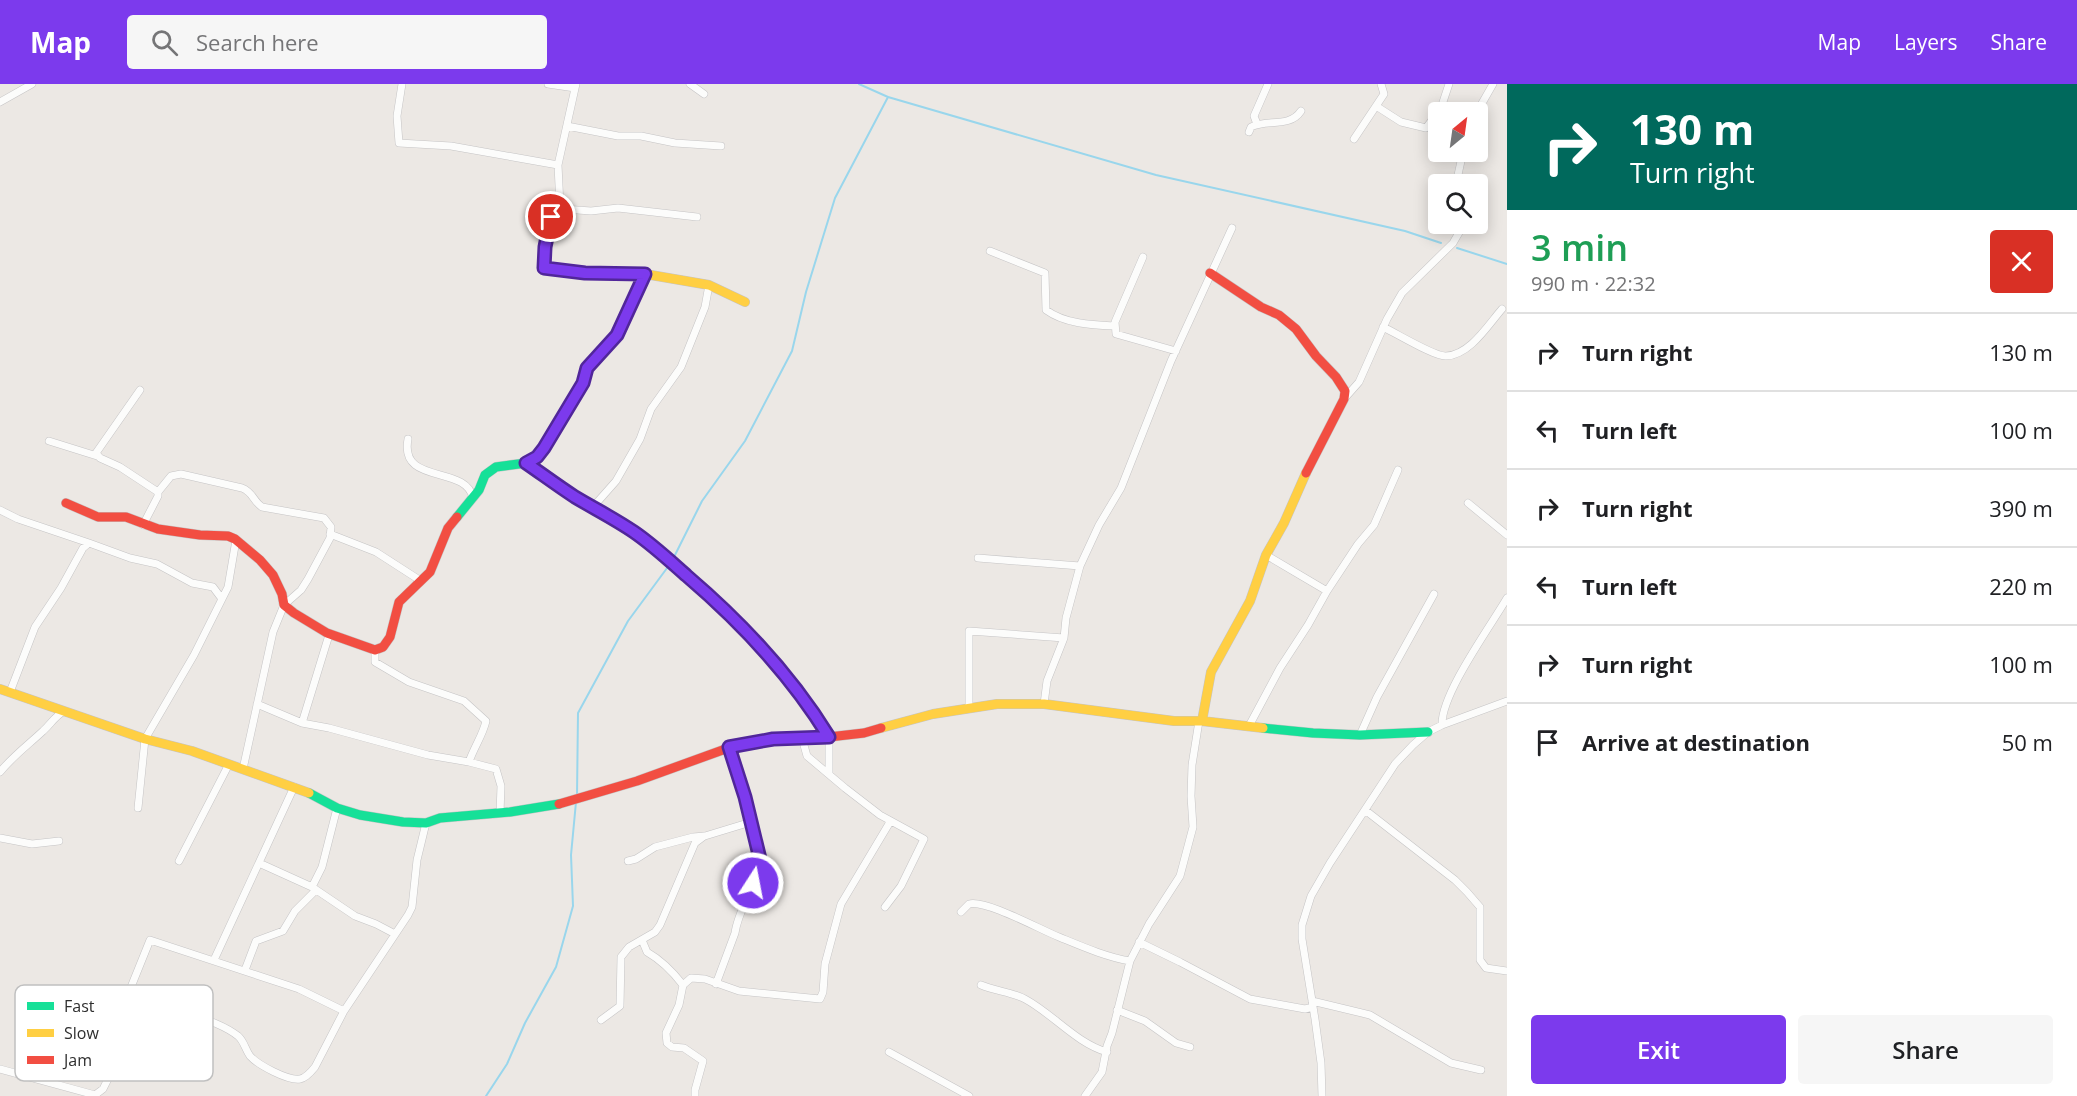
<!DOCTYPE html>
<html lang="en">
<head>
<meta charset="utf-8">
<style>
  :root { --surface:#fff; --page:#f6f6f6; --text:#202124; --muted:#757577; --line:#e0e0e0; --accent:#7c3aed }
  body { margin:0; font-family:"Open Sans",sans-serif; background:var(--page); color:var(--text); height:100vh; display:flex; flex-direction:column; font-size:22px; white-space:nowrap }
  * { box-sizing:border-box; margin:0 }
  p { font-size:20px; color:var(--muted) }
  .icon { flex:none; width:33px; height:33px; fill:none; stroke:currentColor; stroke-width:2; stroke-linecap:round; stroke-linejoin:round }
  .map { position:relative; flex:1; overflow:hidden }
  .drawer { display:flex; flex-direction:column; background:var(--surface); width:570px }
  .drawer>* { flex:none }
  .top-card { background:#00695c; color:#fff; overflow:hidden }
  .needle { width:39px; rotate:29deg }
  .tools { position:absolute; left:1428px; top:18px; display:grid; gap:12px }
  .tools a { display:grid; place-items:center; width:60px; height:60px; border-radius:6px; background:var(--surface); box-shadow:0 3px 15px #0003; font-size:30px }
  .pin { position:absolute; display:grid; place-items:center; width:51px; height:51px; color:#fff; margin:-26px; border:3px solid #fff; border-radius:50%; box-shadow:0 2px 6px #0007 }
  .me { position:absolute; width:66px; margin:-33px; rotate:11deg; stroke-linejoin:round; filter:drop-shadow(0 0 4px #0008) }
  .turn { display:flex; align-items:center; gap:21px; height:126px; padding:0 24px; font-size:27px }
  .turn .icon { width:78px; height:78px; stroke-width:2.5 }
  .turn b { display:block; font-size:42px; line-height:51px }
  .round { display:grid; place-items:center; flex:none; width:63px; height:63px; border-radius:6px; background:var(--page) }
  .head { display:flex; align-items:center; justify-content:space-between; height:102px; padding:0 24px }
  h1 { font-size:36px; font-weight:600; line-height:45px; color:#1e9e55 }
  .cta { display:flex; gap:12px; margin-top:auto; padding:12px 24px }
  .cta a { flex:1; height:69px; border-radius:6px; background:var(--accent); color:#fff; font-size:24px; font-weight:600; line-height:69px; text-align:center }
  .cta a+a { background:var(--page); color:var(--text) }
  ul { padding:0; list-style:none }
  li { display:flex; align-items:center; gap:18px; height:78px; padding:0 24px; border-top:2px solid var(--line) }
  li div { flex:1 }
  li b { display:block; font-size:22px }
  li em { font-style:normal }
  header { display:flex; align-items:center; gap:36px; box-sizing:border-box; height:84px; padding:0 30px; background:var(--accent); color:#fff }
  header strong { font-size:28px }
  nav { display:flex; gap:33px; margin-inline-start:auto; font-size:21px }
  .search { width:420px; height:54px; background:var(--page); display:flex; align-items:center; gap:15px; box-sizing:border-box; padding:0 21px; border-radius:6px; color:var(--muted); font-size:22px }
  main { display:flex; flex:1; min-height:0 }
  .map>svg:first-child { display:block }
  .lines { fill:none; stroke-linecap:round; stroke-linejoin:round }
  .stream { stroke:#99d6ec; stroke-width:2 }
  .street-casing { stroke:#c5c4c5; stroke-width:8 }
  .fast-casing { stroke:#c5c4c5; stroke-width:10 }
  .slow-casing { stroke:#c5c4c5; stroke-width:10 }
  .jam-casing { stroke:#c5c4c5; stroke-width:10 }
  .street { stroke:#fcfcfb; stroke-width:7 }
  .fast { stroke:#16e098; stroke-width:9 }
  .slow { stroke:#ffcf43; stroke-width:9 }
  .jam { stroke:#f24e42; stroke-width:9 }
  .route-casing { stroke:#51269a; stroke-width:15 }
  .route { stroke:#7c3aed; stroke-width:10 }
  .key { fill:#fff; stroke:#c0c0c0; stroke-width:1.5 }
  .key-label { font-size:16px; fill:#2e2e2e }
</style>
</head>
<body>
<header>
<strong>Map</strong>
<div class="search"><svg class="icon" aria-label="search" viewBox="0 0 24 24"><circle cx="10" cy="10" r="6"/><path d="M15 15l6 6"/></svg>Search here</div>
<nav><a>Map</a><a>Layers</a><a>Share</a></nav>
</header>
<main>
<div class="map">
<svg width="1507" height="1012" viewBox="0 0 1507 1012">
  <rect width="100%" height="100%" fill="#ece8e4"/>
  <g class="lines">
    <path class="stream" d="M859,0L888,13L1156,91L1405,147L1441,159
      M1457,164L1507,180
      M673,475L702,417L745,357L792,267L806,208L835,114L888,13
      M577,712L578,629L628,537L670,480
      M486,1012L507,980L525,939L556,883L573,822L571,771L576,718"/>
    <defs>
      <path id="street" d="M402,0L397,32L399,59L451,62L558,81
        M548,0L575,4
        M576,0L558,81L560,122L564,125L591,127L618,124L697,133
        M690,0L704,10
        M0,18L32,0
        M1376,22L1401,38L1426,44L1441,24L1449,0
        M1477,28L1493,0
        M1257,40L1254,32L1268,0
        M567,42L618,52H641L675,59L721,62
        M1249,48L1251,43C1266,35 1290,44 1301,27
        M1354,55L1384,10L1381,0
        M1456,100L1463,68
        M559,116C549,138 545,160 544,184L585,189L645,190
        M990,167L1045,189L1046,226C1065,240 1092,241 1115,242
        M1143,173L1115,238L1116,250L1176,267
        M1383,243C1396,249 1435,273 1446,272C1470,271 1488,241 1502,225
        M140,306L96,369L100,374L120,383L158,408V412L143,441
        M1344,315L1359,298L1387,235L1402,209L1453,159L1464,140
        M408,355C399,402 466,380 473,414
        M49,357L97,372
        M526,379L656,464L751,550L814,629L829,653V690
        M158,408L171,392L181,390L242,404C253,408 253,417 262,423L324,434L331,443L330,454L308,495L301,506L284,521L273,548L243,685
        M1468,419L1507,451
        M593,423L616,397L640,355L651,325L681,283L705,223L709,201
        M0,426L18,435L89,459
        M330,450L376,468L421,497
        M1266,471L1327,507L1358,460L1374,441L1398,386
        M978,474L1080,482
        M375,566V578L409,598L464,617L486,637C483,651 474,663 469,678
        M10,608L35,543L61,504L83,464L89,459L130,474L157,480L192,499L213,503L222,515
        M257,620L302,639L329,644L428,671L469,678L496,685L501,702L500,729
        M1044,620L1047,597L1064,554L1066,534L1080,482L1099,441L1121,404L1171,277L1232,144
        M969,623V547L1064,554
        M302,639L329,551
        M1442,641C1441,610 1490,543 1507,514
        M1249,642L1280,584L1308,541L1327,507
        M1360,651L1377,613L1434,510
        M802,654L807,672L845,704L880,731L924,755L901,802L885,823
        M0,688C13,672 28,661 43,647C51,640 54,633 64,627
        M138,724L145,655L194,571L228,503L236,456
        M1365,726L1455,796L1467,808L1480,823V876L1486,884L1507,887
        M0,754L32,760L59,757
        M179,777L229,680
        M628,777L636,775L655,763L693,753L705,752L751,738
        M259,779L312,803L355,832L376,840L395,850
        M312,803L322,783L337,724
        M961,828L969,820C985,815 1041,846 1059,853C1081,862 1106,873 1130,877
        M642,856L647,868C661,876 673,888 683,901
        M1139,858L1180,878L1250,915L1305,925L1313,923
        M214,876L294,703
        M245,886L256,857L283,847L295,827L316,806
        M716,900L735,849C738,826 755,804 759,780C761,772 757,764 755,757C748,725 739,695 729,663
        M981,901C995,907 1012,908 1025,915C1053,930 1076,959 1107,968
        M1312,917L1370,931L1451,979L1481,986
        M1117,926L1145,937L1176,959L1190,963
        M195,932C210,937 225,942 238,952C244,957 245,965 250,972C258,981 288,997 300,995C306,994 311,988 315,983L344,927L408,831L412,823L417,776L426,739
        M601,936L620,922L621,873L629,863L655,848L660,841L695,759L703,753
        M889,968L969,1012
        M0,985L95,1011L103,1005L109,993L129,908L150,856L299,905L344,927
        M695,1012V1006L703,977L684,964L672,963L667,959L666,949L679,921L683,901L691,894L705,895L739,907L820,915L823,908L825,880L841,820L890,738
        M1085,1012L1102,988L1107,962L1112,949L1130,877L1149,840L1180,792L1193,743L1191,712L1192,681L1199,637
        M1322,1012L1321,979L1315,935L1302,855V841L1311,812L1330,779L1395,680L1413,661L1428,648L1442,641L1507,617"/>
      <path id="fast" d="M457,433L479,406L485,391L496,383L526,379L537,373L583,299L587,284L617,251L625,234
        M1263,644L1313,649L1360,651L1428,648
        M309,709L337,724L360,731L403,738L426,739L440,734L510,728L559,720"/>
      <path id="slow" d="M625,234L645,190L709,201L745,218
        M0,605L145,655L192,667L309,709
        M1202,637L1211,588L1250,517L1266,471L1284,439L1306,389
        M881,644L933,630L997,620H1044L1174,637H1202L1263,644"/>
      <path id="jam" d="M1210,189L1261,223L1279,231L1296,245L1316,272L1336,293L1345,307L1344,315L1306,389
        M66,419L98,433H126L158,445L200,451L228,452L235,455L260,476L273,491L282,510L284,521L294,529L327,549L375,566L383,563L390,553L399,518L430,488L448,444L457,433
        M559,720L637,697L731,663L773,655L829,653L864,649L881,644"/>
    </defs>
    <use href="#street" class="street-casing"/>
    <use href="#fast" class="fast-casing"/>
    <use href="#slow" class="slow-casing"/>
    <use href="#jam" class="jam-casing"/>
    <use href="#street" class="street"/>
    <use href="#fast" class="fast"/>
    <use href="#slow" class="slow"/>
    <use href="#jam" class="jam"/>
  </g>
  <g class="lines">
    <defs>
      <path id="route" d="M551,133L545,163L544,184L585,189L645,190L617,251L587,284L583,299L544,364L537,373L526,379C542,390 558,402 575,413C595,425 615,435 634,448C653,461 670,477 687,492C742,539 791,591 829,653L773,655L729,663L745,713L760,775L753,799"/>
    </defs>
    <use href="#route" class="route-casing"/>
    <use href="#route" class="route"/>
  </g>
  <rect x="15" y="901" width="198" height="96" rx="9" class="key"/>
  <rect x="27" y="918" width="27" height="8" fill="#16e098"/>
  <rect x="27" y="945" width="27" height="8" fill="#ffcf43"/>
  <rect x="27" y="972" width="27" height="8" fill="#f24e42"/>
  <g class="key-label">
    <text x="64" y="928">Fast</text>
    <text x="64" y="955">Slow</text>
    <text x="64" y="982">Jam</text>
  </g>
</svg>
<div class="tools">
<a><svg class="needle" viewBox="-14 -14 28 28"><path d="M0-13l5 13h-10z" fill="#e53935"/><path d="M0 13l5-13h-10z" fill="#757577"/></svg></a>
<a><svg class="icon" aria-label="search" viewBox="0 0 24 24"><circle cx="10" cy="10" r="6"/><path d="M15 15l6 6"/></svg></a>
</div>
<div class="pin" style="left:551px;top:133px;background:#d93025"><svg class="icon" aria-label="arrive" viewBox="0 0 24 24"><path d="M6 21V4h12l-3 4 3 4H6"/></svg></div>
<svg class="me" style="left:753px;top:799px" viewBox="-20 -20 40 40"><circle r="17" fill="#7c3aed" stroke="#fff" stroke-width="3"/><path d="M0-11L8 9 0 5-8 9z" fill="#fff"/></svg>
</div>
<section class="drawer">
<div class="top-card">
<div class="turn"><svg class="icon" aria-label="right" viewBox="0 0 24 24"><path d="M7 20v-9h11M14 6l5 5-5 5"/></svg><div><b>130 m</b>Turn right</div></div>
</div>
<div class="head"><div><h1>3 min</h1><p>990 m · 22:32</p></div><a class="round" style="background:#d93025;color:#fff"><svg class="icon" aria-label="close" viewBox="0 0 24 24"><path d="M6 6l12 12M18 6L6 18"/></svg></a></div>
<ul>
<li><svg class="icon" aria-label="right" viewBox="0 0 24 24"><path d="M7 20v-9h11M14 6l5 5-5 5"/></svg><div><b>Turn right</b></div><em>130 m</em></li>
<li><svg class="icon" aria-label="left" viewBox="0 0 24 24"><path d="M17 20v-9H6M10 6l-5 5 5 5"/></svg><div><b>Turn left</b></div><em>100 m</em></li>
<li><svg class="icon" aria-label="right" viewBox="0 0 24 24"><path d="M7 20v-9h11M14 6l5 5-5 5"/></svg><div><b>Turn right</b></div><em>390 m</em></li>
<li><svg class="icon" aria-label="left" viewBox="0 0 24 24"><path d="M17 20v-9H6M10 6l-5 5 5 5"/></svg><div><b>Turn left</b></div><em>220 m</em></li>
<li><svg class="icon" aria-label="right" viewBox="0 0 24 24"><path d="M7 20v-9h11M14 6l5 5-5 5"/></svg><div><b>Turn right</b></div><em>100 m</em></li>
<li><svg class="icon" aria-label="arrive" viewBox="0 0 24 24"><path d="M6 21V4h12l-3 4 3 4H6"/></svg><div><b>Arrive at destination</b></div><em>50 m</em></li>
</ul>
<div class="cta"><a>Exit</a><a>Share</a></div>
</section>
</main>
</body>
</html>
